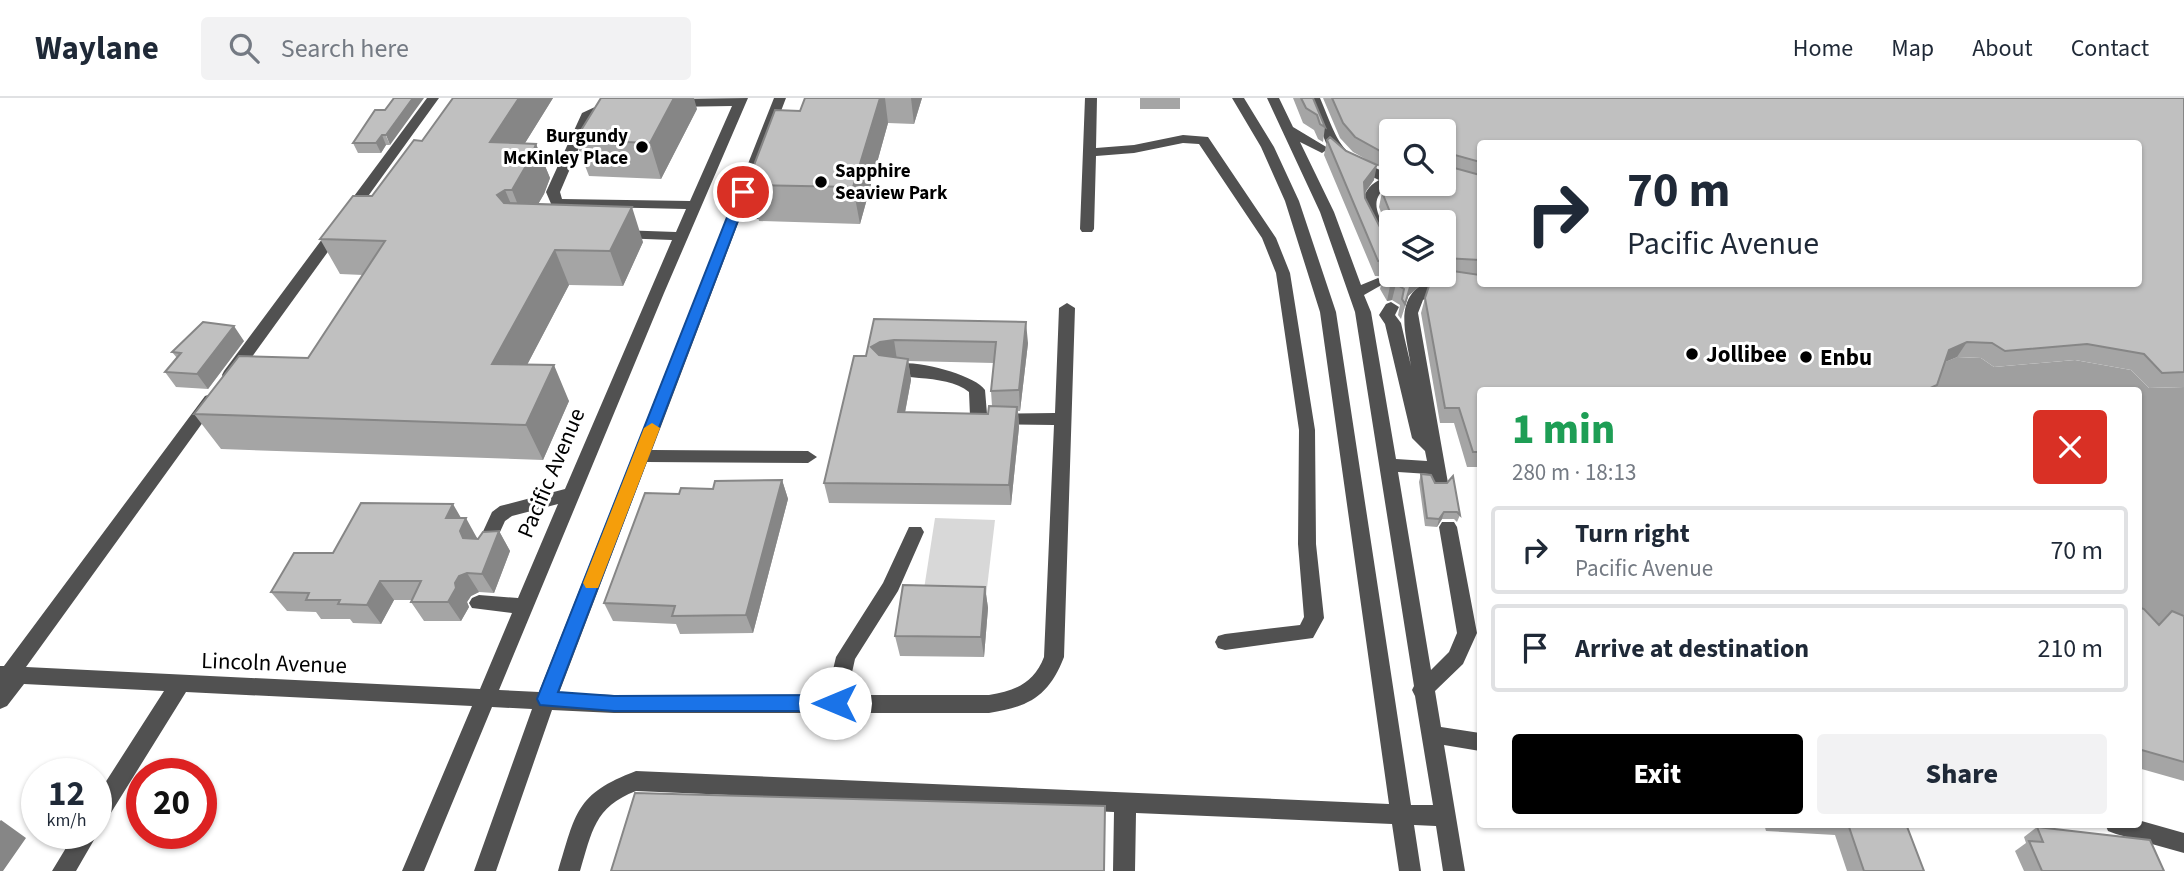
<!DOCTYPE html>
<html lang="en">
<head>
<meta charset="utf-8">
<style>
  :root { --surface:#fff; --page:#f2f2f3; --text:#1f2937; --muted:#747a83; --line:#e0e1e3; --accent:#000 }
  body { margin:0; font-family:"Source Sans 3",sans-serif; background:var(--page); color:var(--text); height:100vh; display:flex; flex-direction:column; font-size:26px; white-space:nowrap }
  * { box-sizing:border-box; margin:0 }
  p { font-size:23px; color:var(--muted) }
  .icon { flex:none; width:38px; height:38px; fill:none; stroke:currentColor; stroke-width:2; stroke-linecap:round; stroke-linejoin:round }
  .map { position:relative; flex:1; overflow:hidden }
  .drawer { position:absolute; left:1477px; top:289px; width:665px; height:441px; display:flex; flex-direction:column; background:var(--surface); border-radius:7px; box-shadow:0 2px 5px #0004 }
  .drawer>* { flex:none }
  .banner { position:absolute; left:1477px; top:42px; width:665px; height:147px; border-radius:7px; box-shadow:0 2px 5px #0004; background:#fff; color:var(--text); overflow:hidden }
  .tools { position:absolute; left:1379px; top:21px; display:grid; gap:14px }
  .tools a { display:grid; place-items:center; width:77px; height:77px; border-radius:7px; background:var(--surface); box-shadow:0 2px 5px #0004; font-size:35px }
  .speed { position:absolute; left:21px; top:660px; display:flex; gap:14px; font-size:35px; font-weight:700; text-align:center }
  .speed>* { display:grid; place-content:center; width:91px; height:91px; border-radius:50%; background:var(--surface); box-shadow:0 2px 5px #0004; line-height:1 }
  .speed small { font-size:18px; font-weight:400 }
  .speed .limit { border:10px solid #d22; background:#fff; color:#111 }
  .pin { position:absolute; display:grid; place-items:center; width:60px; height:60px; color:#fff; margin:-30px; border:4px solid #fff; border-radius:50%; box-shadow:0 2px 7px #0007 }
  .me { position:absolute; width:77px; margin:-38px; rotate:270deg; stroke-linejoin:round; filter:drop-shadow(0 0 5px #0008) }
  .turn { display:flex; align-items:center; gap:24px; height:147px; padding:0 35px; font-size:32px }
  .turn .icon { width:91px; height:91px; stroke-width:2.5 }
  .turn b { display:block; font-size:49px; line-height:60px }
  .round { display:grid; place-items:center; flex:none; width:74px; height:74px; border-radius:7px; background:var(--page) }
  .head { display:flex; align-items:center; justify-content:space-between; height:119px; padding:0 35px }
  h1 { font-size:42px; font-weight:800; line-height:52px; color:#1e9e55 }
  .cta { display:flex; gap:14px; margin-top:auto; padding:14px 35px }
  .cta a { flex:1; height:80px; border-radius:7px; background:var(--accent); color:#fff; font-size:28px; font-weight:800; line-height:80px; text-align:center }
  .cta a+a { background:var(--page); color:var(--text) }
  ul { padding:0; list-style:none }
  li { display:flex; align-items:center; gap:21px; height:88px; margin:0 14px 10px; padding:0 21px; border:4px solid var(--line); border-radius:7px }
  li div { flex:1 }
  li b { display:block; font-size:26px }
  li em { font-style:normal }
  header { display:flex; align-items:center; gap:42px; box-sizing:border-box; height:98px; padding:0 35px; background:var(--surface); border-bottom:2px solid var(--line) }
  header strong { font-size:33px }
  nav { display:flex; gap:38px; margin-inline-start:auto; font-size:24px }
  .search { width:490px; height:63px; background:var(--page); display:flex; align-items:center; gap:18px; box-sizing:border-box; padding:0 24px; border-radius:7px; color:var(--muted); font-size:26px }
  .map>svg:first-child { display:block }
  .green { fill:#d8d8d8 }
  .water { fill:#9f9f9f }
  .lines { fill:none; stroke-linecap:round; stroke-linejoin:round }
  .minor { fill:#515151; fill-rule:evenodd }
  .wall { fill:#a5a5a5; fill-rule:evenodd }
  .shaded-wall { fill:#868686 }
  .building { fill:#c0c0c0; stroke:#868686; stroke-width:2 }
  .route { fill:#1a73e8; stroke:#114b97; stroke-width:2 }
  .slow { fill:#f59e0b }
  .poi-dot { fill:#000; stroke:#fff; stroke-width:2.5 }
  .labels { text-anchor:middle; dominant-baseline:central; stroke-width:6; stroke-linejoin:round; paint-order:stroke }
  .far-poi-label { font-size:19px; font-weight:bold; fill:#000; stroke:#fff; text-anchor:end }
  .poi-label { font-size:23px; font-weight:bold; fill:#000; stroke:#fff; text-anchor:start }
  .street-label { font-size:23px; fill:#000; stroke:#fff }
</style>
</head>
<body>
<header>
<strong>Waylane</strong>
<div class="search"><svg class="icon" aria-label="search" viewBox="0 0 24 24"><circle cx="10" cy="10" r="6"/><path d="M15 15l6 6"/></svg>Search here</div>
<nav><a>Home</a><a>Map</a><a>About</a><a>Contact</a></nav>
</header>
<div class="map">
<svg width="2184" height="773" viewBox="0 0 2184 773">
  <rect width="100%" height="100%" fill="#fff"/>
  <path class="green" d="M935,420L995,422L985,507L922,504Z"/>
  <path class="water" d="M1957,259L1981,260L1994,269L2075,262L2131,272L2149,290L2184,289V544L2139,539L2138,292H1930L1938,267Z"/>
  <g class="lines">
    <path class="minor" d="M427,0H439L236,281H224L222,277L224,273Z
      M748,0L664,195L499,592L539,594L774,0H786L743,112L758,113L765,117L758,121L740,120L652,352L808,353L817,359L808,365L647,364L559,595L614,597H827L836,559L883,485L909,429H921L924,434L898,493L855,561L847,597H989C1015,593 1034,585 1044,559L1054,327L977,326L970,318L969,294C945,274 890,284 879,271C893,255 973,274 985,292L987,316L1055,315L1059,210L1067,205L1075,210L1064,559C1049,598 1029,609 989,615H614L552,612L496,773H474L532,611L492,609L424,773H402L472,608L186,594L104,726L96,729V699L164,593L24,586L7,608L0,611V568H4L205,298L211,296L219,302L26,569L480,591L512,515L472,510L469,505L472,500L479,497L518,500L558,406L512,418L505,423L489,458H477L474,453L492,414L500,408L565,391L672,142L619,140L612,136L619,132L676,134L686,111L552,108L546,94L582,15L610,2L614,1L620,5L593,17L560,94L562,101L690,103L732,8L670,9L664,5L670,1Z
      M1085,0H1097L1096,50L1134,47L1183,37L1208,39L1276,140L1290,175L1315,332L1316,446L1324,520L1313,540L1225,552L1218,550L1215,544L1218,538L1225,536L1300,527L1304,519L1298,446L1299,332L1276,175L1262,140L1199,46L1183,45L1134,55L1096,58L1094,131L1092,134H1082L1080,131Z
      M1232,0H1244L1274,49L1299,103L1336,214L1411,707H1433L1415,598L1412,592L1414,588L1355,214L1320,114L1267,0H1279L1293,29L1328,50L1308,0H1320C1342,53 1338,53 1391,77L1392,86C1357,105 1392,128 1391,153C1383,151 1380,144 1375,137C1362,118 1355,95 1379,82L1344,66L1328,51L1322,55L1300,44L1334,114L1361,187L1378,180L1385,185L1364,197L1371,214L1396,361L1427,363L1425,353L1412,340L1385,226L1379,217L1386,206L1391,204L1399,209L1395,217L1401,225L1411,268C1404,226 1391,192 1444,177L1451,182L1423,202L1418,215L1448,385L1445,390H1433L1429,376L1398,374L1431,572L1449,554L1457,535L1439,429L1442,424H1454L1457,429L1477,535L1463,566L1435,593L1441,629L1480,635V653L1444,647L1465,773H1443L1436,728L1414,727L1421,773H1399L1392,726L1136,715L1135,773H1113L1114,714L636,693C594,709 592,734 580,773H558C576,715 575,696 636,673L1389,706L1320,214L1285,103L1261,49Z
      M2138,722L2184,735V755L2116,736L2108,733L2105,726H2138Z
      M96,731L98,735L76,773H52L75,735H96Z"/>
  </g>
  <path class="wall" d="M453,0H553L525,45L536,46L550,80L544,96L538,106L643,144L623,188L569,187L527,267L569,303L543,362L221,351L194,316L308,260L363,177L340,176L320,141L372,98L422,43Z
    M805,0H922L914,26L888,25L860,126L759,123L750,87L754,84L751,75L800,13Z
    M1140,0H1180V11H1140Z
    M1293,0H1313L1325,29L1323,44L1318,41L1314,32L1303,25Z
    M1323,0H2184V289L2149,290L2131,272L2075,262L1994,269L1981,260L1957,259L1945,264L1937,287L1934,292H1480V369H1467L1454,325H1440L1421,215L1425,200L1449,176L1444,175V124H1391V177L1427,182L1408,198L1401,221L1398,217L1400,207L1392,202L1387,203L1380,191L1383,180L1380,178H1375L1324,57L1327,42L1374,82L1365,95V100L1381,131L1390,138L1379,109L1382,94L1444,86L1391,33V75L1353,54L1340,40ZM1480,46L2138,186H1480Z
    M697,11L661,81L589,78L575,42Z
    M375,12L390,47H386L381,55H358L353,45Z
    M874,221L1028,245L1020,313H1018L1019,329L1011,407L829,405L824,385L866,258ZM908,263L994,265L991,293L992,308L988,316L905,315L911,282Z
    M244,243L208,291L176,289L165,274L177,260L172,254Z
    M1421,376L1435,385L1460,417L1457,424L1454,421H1442L1437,429L1425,428L1419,384Z
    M782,382L788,401L753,535L680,536L676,526L613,523L604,505L679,396Z
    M461,420L477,440V441L499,433L510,453L494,495L479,494L471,498L467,504L469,509L461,523H424L411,504L412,502H394L381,526L353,525L350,521H321L316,514L287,513L271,494L333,455Z
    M985,489L988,510L984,559L900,558L895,538Z
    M2138,509L2158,526L2172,513L2184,518V683L2138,670Z
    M1764,726H1906L1924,773H1847L1835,737L1766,733Z
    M2037,729L2164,773H2024L2015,753L2026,745L2024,739Z"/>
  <path class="shaded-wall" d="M413,0H424L390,47L386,37Z
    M519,0H553L504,79L490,44Z
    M674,0H694L697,11L661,81L650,45Z
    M880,0H885L888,25L860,126L853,89Z
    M911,0H922L914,26Z
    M382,37L386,47L381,55L376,45Z
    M536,46L550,80L544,96L526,127L512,92Z
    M1377,67L1374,82L1361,99L1364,84Z
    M505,92L520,127L497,97Z
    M632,109L643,144L623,188L610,153Z
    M555,152L569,187L509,301L492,266Z
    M1418,177H1428L1427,182L1408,198L1401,221L1412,182Z
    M1396,186L1392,202L1387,203L1390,188Z
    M1026,224L1028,245L1020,313L1019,292Z
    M234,228L244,243L208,291L197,276Z
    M894,242L897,262L884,264L871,249L880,244Z
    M1967,244L1957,259L1938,267L1949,252Z
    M908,261L911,282L901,335L898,314Z
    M554,267L569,303L543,362L526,327Z
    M1017,309L1019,329L1011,407L1009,387Z
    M782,382L788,401L753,535L746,517Z
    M453,406L464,425L466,420L477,440L472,452L446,420Z
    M1444,414L1442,421L1437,429L1439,421Z
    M499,433L510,453L494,495L482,476Z
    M467,475L479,494L471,498L467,504L469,509L461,523L448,504L455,485L459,478Z
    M380,483L394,502L381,526L367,507Z
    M985,489L988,510L984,559L981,539Z
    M1,722L26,740L3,773H0V723Z"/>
  <path class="building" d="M394,0H413L386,37H382L376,45H353L375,12H385Z
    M453,0H519L490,44L536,46L530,61L512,92H505L497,97L504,105L632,109L610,153L555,152L492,266L554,267L526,327L194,316L239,258L308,260L385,143L320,141L353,98H372L414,42L422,43Z
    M601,0H674L650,45L575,42Z
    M805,0H880L853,89L750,87L759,81L751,75L775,12L800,13Z
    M1301,0H1313L1325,29L1320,26L1317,17L1306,10Z
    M1332,0H2184V274L2162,275L2144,256L2087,246L2005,253L1992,245L1967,244L1949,252L1937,287L1926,292H1480V354H1473L1459,310H1445L1425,200L1429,188L1453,173L1480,177V186H2138V46H1480V64L1448,55L1445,58L1447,68L1480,77V162L1444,160V124H1394L1382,94L1387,80L1391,77V86H1444V33H1391V59L1355,39L1343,25Z
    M1330,39L1346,53L1377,67L1364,84L1365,100L1381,131L1391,138V177H1418L1412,182L1405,206L1402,201L1404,191L1396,186L1390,188L1384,175L1391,169L1383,163H1378L1327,42Z
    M874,221L1026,224L1019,292L991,293L996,244L894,242L880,244L871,249L879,257L908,261L898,314L988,316L989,308L1017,309L1009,387L824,385L854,258H866Z
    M203,224L234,228L197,276L165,274L181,255L172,254Z
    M1421,376L1431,377L1435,385H1447L1453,378L1460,417L1457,414H1444L1439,421L1427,420Z
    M782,382L746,517L672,518L675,508L604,505L645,395L679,396L681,390L713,391L715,383Z
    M361,405L453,406L446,420H466L460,433L463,440L478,441L483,434L499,433L482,476L467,475L459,478L455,485L456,490L448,504H411L421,483H380L367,507L338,506L340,502H306L309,495L271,494L294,455H333Z
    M903,487L985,489L981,539L895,538Z
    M2138,509L2144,511L2159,527L2172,513L2184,518V664L2138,651Z
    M635,695L1105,708L1104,773H611Z
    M1848,726H1906L1924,773H1864Z
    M2037,729L2150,742L2164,773H2042L2029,743L2043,744Z"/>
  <path class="route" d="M743,90L749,94L558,594L614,598L835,597L841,599L844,605L841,610L835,613H614L540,607L537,601L737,94Z"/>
  <path class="slow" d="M652,325L660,330L600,485L598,490H586L583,485L644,330Z"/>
  <g class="poi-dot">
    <circle cx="642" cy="49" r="7"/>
    <circle cx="821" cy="84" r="7"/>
    <circle cx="1692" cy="256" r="7"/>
    <circle cx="1806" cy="259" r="7"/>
  </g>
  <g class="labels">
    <g class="far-poi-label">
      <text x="628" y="38">Burgundy<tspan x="628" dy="22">McKinley Place</tspan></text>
      <text x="835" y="73" text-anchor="start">Sapphire<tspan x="835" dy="22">Seaview Park</tspan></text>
    </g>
    <g class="poi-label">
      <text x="1706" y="256">Jollibee</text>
      <text x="1820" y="259">Enbu</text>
    </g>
    <g class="street-label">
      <text transform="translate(551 375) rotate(-67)">Pacific Avenue</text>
      <text transform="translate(274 565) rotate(2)">Lincoln Avenue</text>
    </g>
  </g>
</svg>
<div class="tools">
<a><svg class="icon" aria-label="search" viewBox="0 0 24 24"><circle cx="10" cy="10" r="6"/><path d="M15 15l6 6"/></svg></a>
<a><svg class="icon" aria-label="layers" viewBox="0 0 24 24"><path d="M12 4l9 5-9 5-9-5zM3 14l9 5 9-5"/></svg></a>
</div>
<div class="speed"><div>12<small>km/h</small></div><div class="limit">20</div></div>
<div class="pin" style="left:743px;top:94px;background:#d93025"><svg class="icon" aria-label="arrive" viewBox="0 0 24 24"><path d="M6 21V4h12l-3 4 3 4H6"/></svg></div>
<svg class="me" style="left:835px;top:605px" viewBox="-20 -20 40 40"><circle r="19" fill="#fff"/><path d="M0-13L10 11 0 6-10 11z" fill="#1a73e8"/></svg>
<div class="banner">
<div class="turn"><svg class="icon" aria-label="right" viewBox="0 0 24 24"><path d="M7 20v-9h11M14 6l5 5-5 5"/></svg><div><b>70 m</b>Pacific Avenue</div></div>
</div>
<section class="drawer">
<div class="head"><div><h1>1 min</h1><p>280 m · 18:13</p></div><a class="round" style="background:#d93025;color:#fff"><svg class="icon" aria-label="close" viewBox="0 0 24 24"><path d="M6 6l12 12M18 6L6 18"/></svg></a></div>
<ul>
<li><svg class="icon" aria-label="right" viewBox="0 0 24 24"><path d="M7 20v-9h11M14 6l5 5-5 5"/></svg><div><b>Turn right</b><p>Pacific Avenue</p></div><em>70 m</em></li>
<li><svg class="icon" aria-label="arrive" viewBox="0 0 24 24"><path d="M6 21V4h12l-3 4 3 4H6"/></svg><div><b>Arrive at destination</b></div><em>210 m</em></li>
</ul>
<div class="cta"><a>Exit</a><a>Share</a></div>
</section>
</div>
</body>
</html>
